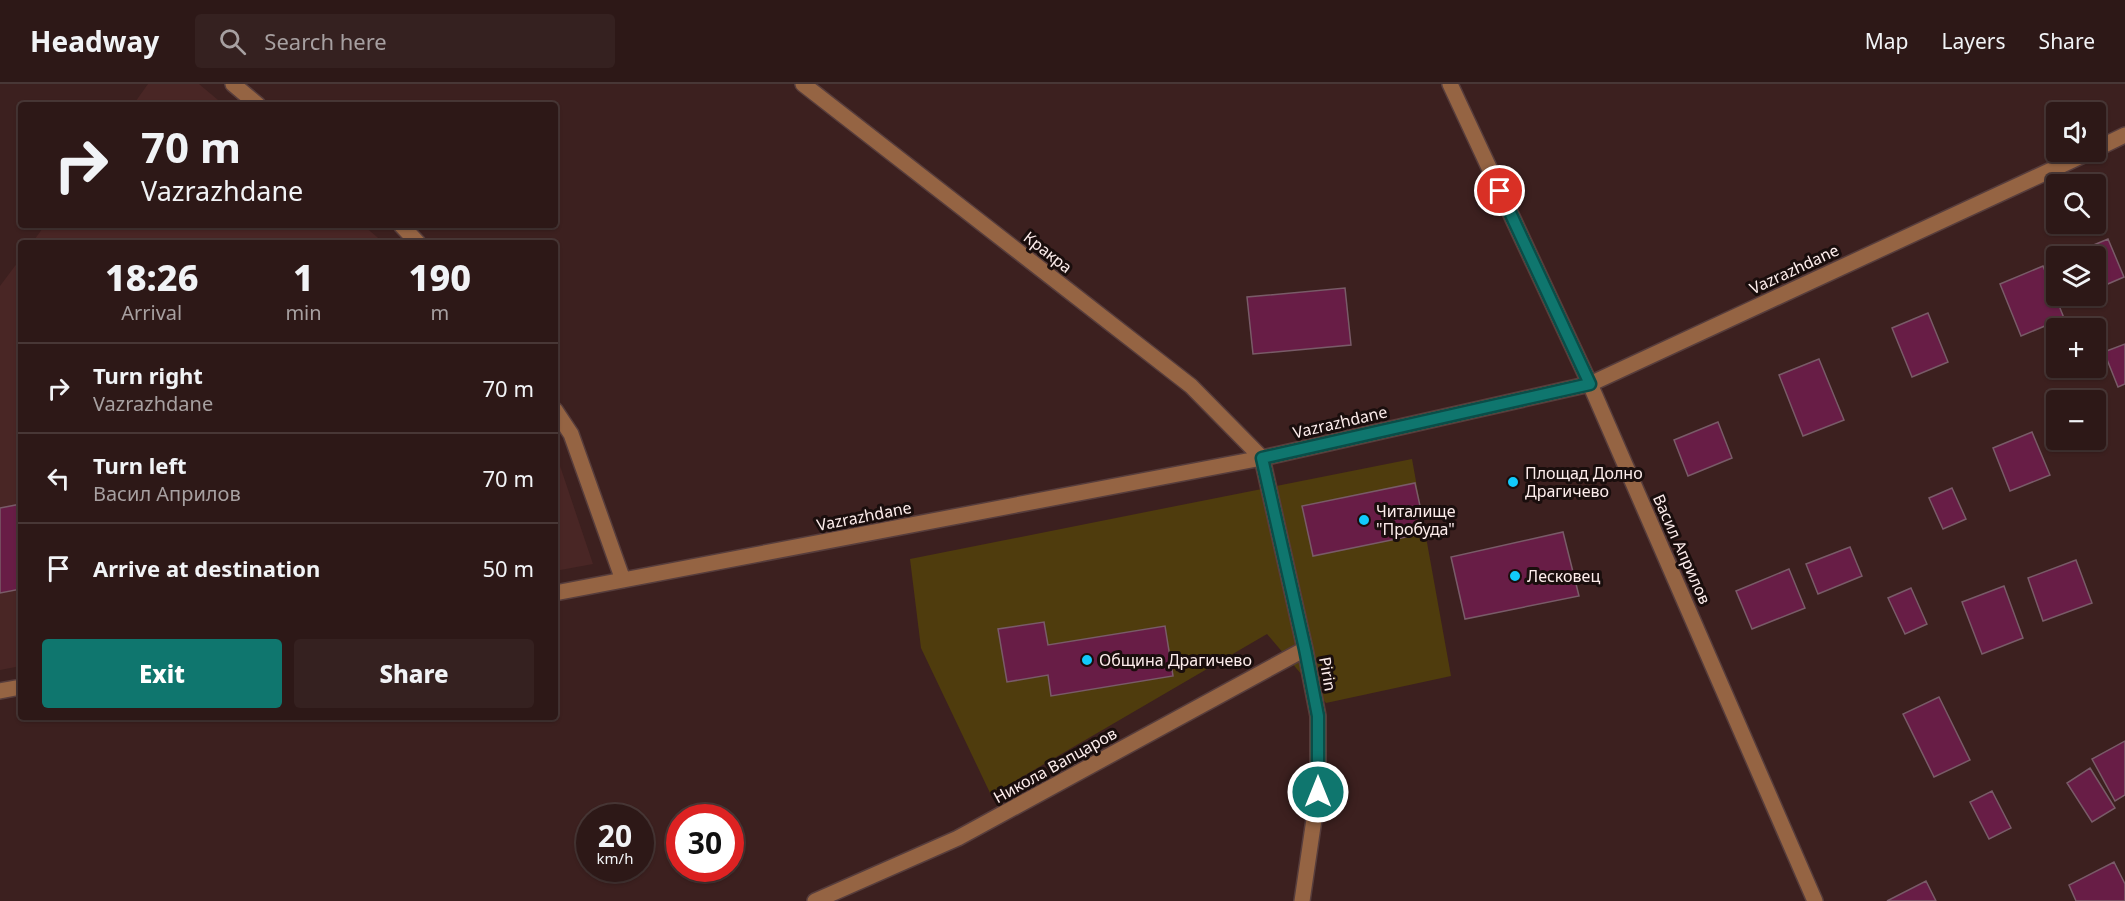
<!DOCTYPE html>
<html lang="en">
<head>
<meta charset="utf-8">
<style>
  :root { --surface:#2d1817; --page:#352120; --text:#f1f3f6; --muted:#a7a0a1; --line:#483736; --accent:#0f766e }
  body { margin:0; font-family:"Noto Sans",sans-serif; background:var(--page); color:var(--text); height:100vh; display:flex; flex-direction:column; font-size:22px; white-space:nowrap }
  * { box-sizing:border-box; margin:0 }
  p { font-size:20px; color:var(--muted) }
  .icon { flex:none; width:33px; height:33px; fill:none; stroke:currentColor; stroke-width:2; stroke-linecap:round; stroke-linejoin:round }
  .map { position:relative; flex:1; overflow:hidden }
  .details { position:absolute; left:18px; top:156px; width:540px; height:480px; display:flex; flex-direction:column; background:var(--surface); border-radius:6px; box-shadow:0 2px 4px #0004,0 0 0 2px var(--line) }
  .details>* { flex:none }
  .hud { position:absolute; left:18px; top:18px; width:540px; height:126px; border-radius:6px; box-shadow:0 2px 4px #0004,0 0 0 2px var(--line); background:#2d1817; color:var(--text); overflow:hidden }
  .buttons { position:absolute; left:2046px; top:18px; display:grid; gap:12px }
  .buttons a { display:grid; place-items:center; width:60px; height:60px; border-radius:6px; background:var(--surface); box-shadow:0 2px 4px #0004,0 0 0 2px var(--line); font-size:30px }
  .speed { position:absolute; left:576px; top:720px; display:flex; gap:12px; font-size:30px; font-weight:700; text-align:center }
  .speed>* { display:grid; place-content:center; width:78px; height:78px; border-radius:50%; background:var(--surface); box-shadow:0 2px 4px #0004,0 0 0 2px var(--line); line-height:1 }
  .speed small { font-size:15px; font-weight:400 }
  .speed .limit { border:9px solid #d22; background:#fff; color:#111 }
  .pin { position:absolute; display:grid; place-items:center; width:51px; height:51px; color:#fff; margin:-26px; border:3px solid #fff; border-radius:50%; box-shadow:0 2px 6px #0007 }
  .me { position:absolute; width:66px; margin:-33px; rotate:0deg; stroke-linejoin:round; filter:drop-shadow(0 0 4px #0008) }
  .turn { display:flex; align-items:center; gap:21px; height:126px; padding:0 24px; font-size:27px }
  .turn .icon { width:78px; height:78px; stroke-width:2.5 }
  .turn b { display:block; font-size:42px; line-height:51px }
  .eta { display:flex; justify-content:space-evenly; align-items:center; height:102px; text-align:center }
  .eta b { font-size:36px; font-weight:800; line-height:42px }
  .button { display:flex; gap:12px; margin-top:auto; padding:12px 24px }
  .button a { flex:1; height:69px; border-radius:6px; background:var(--accent); color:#fff; font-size:24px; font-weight:800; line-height:69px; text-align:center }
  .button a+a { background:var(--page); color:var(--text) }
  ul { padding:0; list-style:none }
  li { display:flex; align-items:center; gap:18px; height:90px; padding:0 24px; border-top:2px solid var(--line) }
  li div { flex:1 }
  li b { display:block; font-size:22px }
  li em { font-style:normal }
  header { display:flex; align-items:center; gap:36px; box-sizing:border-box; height:84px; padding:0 30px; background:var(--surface); border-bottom:2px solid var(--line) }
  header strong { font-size:28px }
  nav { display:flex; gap:33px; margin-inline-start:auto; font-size:21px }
  .search { width:420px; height:54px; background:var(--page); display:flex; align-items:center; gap:15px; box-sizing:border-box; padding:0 21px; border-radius:6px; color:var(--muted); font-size:22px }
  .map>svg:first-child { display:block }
  .built { fill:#492625 }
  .green { fill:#4f3c0d }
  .building { fill:#681d46; stroke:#795b68; stroke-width:1.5 }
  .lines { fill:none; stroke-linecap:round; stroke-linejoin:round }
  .minor-casing { stroke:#573d3c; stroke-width:18 }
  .minor { stroke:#956443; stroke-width:15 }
  .route-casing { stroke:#0a4d48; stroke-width:15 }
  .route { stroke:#0f766e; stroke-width:10 }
  .poi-dot { fill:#11cafb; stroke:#1a0e0d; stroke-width:2 }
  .labels { text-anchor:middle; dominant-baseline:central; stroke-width:6; stroke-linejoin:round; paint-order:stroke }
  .street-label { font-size:16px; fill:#fdedec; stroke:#1a0e0d }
  .poi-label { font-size:16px; fill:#fdedec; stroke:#1a0e0d; text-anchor:start }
</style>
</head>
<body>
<header>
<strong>Headway</strong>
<div class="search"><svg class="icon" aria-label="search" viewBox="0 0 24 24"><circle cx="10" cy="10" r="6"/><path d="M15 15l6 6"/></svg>Search here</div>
<nav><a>Map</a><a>Layers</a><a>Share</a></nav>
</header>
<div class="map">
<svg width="2125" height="817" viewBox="0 0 2125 817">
  <rect width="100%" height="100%" fill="#3c201f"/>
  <path class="built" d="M148,0H199L224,21H133Z
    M45,141H363L384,159H32Z
    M21,174V582L0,586V202Z
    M555,367L593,480L555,487Z"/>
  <path class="green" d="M1412,375L1451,592L1326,619L1267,550L991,711L921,564L910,475Z"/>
  <path class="building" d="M2108,155L2124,193L2096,205V172H2073L2072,170Z
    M2043,182L2064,234L2021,252L2000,200Z
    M1345,204L1351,261L1253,270L1247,213Z
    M1928,229L1948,278L1912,293L1892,244Z
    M2125,260V300L2118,303L2104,268Z
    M1819,275L1844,336L1803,352L1779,291Z
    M1718,338L1732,374L1688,392L1674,356Z
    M2032,348L2050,391L2010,407L1993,364Z
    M1415,399L1426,449L1313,472L1302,422Z
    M1952,404L1966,435L1943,445L1929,414Z
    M21,420V505L0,509V424Z
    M1563,448L1579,512L1465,535L1451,473Z
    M1850,463L1862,492L1818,510L1806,480Z
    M2076,476L2092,519L2043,537L2028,494Z
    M1789,485L1805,524L1752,545L1736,507Z
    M2004,502L2023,554L1982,570L1962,518Z
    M1911,504L1927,540L1905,550L1888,514Z
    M1044,538L1048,561L1165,542L1173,592L1051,612L1048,591L1007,598L998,545Z
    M1939,613L1970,676L1934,693L1903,630Z
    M2125,657V711L2115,717L2092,675Z
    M2090,684L2115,724L2092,738L2067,699Z
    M1992,707L2011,744L1989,755L1970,718Z
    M2114,778L2125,800V817H2076L2069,801Z
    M1926,797L1936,817H1887Z"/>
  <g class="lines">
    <defs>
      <path id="minor" d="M233,0L258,21
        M803,0L1191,302L1262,374
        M1450,0L1590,300L1815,817
        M2096,65L2125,51
        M401,141L418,159
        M555,326L571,350L623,496
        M1262,374L1305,565L1318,632V708L1302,817
        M555,509L1262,374L1590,300L2090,68
        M0,607L21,603
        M815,817L958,754L1305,565"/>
    </defs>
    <use href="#minor" class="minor-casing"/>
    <use href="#minor" class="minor"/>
  </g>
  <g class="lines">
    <defs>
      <path id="route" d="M1318,708V632L1305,565L1262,374L1590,300L1500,107"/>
    </defs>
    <use href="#route" class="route-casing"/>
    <use href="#route" class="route"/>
  </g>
  <g class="poi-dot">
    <circle cx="1513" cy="398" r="6"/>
    <circle cx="1364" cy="436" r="6"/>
    <circle cx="1515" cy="492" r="6"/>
    <circle cx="1087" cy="576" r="6"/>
  </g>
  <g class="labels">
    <g class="street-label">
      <text transform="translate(1048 168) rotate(38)">Кракра</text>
      <text transform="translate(1794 185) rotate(-25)">Vazrazhdane</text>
      <text transform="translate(1340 338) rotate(-13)">Vazrazhdane</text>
      <text transform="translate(864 432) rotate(-11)">Vazrazhdane</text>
      <text transform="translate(1682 465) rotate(66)">Васил Априлов</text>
      <text transform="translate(1328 590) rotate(80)">Pirin</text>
      <text transform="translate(1055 681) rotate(-29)">Никола Вапцаров</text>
    </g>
    <g class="poi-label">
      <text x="1525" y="389">Площад Долно<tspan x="1525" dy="18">Драгичево</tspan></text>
      <text x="1376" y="427">Читалище<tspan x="1376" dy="18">"Пробуда"</tspan></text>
      <text x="1527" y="492">Лесковец</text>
      <text x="1099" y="576">Община Драгичево</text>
    </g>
  </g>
</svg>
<div class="buttons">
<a><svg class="icon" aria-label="sound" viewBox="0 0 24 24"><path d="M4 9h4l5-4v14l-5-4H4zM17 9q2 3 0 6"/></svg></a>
<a><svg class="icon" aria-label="search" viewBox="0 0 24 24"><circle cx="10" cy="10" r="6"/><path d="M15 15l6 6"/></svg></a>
<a><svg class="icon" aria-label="layers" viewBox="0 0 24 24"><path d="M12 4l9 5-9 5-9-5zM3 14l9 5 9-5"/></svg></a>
<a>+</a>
<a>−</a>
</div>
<div class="speed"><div>20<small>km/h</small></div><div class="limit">30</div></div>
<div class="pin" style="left:1500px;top:107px;background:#d93025"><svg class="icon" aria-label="arrive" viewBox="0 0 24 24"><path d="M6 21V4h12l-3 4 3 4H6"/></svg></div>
<svg class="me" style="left:1318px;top:708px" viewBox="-20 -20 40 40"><circle r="17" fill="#0f766e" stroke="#fff" stroke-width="3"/><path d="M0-11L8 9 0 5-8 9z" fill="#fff"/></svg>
<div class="hud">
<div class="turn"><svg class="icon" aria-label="right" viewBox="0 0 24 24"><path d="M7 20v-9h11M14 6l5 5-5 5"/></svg><div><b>70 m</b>Vazrazhdane</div></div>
</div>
<section class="details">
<div class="eta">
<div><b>18:26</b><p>Arrival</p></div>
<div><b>1</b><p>min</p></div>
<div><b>190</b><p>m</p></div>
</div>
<ul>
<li><svg class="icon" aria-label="right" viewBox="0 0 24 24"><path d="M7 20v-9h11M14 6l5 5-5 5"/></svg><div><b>Turn right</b><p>Vazrazhdane</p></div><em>70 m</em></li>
<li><svg class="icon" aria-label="left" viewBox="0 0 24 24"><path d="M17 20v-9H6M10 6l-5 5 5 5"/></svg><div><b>Turn left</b><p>Васил Априлов</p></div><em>70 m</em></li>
<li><svg class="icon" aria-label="arrive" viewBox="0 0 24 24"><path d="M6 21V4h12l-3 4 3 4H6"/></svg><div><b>Arrive at destination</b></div><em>50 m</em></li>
</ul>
<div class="button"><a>Exit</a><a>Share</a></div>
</section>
</div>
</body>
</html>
